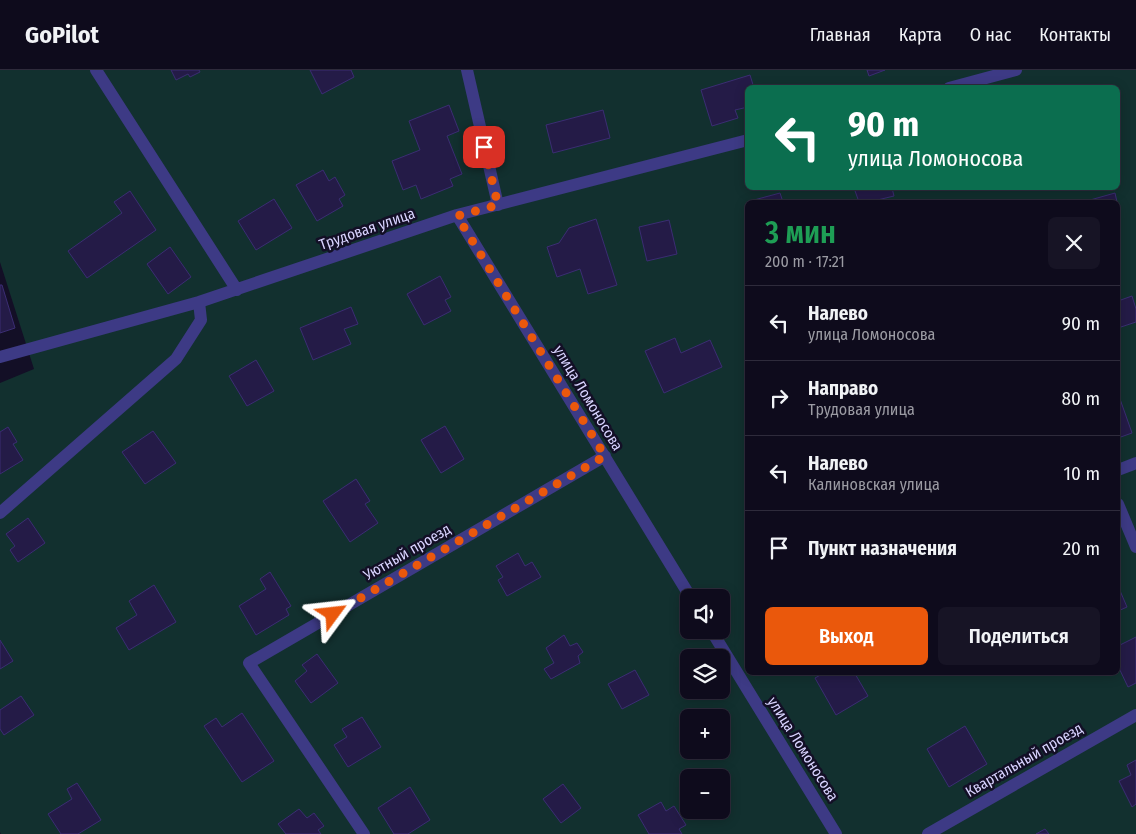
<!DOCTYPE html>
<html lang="ru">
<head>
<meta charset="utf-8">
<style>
  :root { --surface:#0e0b1c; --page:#171425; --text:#f1f3f6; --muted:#9b9ba3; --line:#2e2b3b; --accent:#ea580c }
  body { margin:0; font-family:"Fira Sans Condensed",sans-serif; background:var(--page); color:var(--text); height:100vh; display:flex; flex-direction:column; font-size:19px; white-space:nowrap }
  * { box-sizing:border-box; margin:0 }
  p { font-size:16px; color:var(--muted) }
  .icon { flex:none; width:28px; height:28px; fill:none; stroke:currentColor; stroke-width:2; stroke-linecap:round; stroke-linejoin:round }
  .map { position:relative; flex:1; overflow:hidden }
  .panel { position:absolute; left:745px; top:130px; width:375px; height:475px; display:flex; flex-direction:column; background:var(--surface); border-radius:8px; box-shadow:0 2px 12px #0003,0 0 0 1px var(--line) }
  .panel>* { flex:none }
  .guide { position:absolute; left:745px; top:15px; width:375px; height:105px; border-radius:8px; box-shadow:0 2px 12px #0003,0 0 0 1px var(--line); background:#0b6e4f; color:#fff; overflow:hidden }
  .tools { position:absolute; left:680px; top:519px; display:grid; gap:10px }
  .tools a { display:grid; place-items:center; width:50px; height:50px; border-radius:8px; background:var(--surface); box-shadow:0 2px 12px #0003,0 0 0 1px var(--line); font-size:25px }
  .pin { position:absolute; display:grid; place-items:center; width:42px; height:42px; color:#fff; margin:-21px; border-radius:10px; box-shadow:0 2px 8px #0006 }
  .me { position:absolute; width:55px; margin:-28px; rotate:60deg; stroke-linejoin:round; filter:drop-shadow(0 0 4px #0008) }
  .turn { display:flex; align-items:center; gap:18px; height:105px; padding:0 20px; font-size:22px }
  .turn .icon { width:65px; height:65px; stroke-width:2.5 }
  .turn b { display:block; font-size:35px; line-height:42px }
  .round { display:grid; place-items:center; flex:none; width:52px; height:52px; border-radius:8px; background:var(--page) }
  .overview { display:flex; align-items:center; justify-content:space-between; height:85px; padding:0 20px }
  h1 { font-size:30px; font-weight:600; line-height:38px; color:#1e9e55 }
  .primary-button { display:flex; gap:10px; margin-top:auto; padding:10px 20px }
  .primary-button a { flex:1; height:58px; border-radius:8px; background:var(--accent); color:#fff; font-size:20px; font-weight:600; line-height:58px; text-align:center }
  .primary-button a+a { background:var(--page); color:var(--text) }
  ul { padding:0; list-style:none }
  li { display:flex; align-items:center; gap:15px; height:75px; padding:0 20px; border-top:1px solid var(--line) }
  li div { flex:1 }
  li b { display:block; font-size:19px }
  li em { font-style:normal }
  header { display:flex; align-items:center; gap:30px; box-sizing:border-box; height:70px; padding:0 25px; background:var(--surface); border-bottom:1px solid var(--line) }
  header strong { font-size:24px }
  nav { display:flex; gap:28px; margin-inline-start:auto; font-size:18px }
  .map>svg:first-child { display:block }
  .green { fill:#12302f; fill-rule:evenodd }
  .building { fill:#241b47; stroke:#3b2d73 }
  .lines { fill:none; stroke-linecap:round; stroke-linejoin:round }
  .minor { stroke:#3d3a85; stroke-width:12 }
  .route { stroke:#ea580c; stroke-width:9; stroke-dasharray:0 16.2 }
  .labels { text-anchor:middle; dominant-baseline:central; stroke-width:5; stroke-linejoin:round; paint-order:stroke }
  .street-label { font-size:15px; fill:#d9d4ff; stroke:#130f26 }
</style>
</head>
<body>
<header>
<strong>GoPilot</strong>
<nav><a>Главная</a><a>Карта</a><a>О нас</a><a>Контакты</a></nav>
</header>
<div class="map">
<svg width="1136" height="764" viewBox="0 0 1136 764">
  <rect width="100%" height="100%" fill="#130f26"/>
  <path class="green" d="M0,0H1136V764H1L0,762V313L34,299L0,192ZM748,18H1118V118H748ZM748,132H1118V602H748ZM689,528H721V560H689ZM689,588H721V620H689ZM689,648H721V680H689ZM689,708H721V740H689Z"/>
  <path class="building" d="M171,0H199L200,2L190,7L188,4L176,10Z
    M310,0H351L354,7L322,24Z
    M867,0H885L869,6Z
    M750,5L754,18H748V37L735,40L738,48L712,56L701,20Z
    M449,35L459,61L447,66L462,104L450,109L453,116L421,129L416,115L403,120L392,91L420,80L409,51Z
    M603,40L610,68L553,83L546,55Z
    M323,100L329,111L335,107L345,125L339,129L343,136L317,151L296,115Z
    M854,118H892L894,126L869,132H859Z
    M130,121L156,160L87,208L68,181L122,143L114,132Z
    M780,123L783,132H755L754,130Z
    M1115,123L1117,132H1083Z
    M274,129L292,158L256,180L238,151Z
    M596,149L617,215L588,224L580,199L557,207L547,177L559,173L569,158Z
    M669,150L677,184L647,191L639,157Z
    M170,177L191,207L168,224L147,194Z
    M440,206L451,227L445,230L451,241L424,255L407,224Z
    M0,215H2L15,258L0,263Z
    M1132,226L1136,239V252L1118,258V231Z
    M351,237L358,254L344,259L351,274L313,290L300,258Z
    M675,268L681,283L710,270L722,297L664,323L645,281Z
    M256,290L274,321L247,336L229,306Z
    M1120,329L1132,363L1118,368V330Z
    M445,356L464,389L441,403L421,370Z
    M8,357L17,372L13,374L23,390L0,404V362Z
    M153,361L176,393L145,414L122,382Z
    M356,409L370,431L365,434L378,453L350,472L323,431Z
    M28,448L45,473L18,492L10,480L15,476L6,464Z
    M518,483L525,496L532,492L541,507L507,526L498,510L503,507L496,496Z
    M270,502L291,536L286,539L289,545L256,565L239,536L266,519L260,509Z
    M154,515L176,552L129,580L116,558L137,545L129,531Z
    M1118,516L1127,537L1118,541Z
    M564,565L570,576L577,573L583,582L578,586L580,593L551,609L544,599L554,593L546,578Z
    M1136,567V613L1128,617L1118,596V576Z
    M0,570L13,591L0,599Z
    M317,584L338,613L311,633L295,611L307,601L302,595Z
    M635,600L649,625L622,639L608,614Z
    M826,602H854L868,626L836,645L815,608Z
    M21,626L34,645L4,665L0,659V640Z
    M242,643L274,691L242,712L204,656L216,648L222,657Z
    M362,647L381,677L348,697L334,675L347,667L342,659Z
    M965,656L987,694L949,717L927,679Z
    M1136,690V734L1132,737L1119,711L1131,705L1127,695Z
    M77,713L101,750L78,764H61L48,744L72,729L67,719Z
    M563,714L581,738L561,753L543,729Z
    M410,717L430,750L408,764H394L378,738Z
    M661,732L666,741L674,736L686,755L679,759L682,764H649L638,745Z
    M299,739L307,748L314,743L324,756L318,760L321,764H286L278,754Z
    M1045,759L1049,764H1036Z"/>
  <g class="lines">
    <path class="minor" d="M96,0L237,220
      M467,0L498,135
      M949,18L1016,0
      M457,145L691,528
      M0,287L199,232L457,145L748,70
      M1118,400L1136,393
      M1118,434L1136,477
      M0,443L176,289L201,250L199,232
      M711,560L836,764
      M364,764L249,593L605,386
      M928,764L1136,645"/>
  </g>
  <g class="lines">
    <path class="route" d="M333,544L605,386L457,146L498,135L484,77"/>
  </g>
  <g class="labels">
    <g class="street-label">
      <text transform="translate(367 159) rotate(-19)">Трудовая улица</text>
      <text transform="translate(588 328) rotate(59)">улица Ломоносова</text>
      <text transform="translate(407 482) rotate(-30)">Уютный проезд</text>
      <text transform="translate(803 679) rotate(58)">улица Ломоносова</text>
      <text transform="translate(1024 690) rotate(-30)">Квартальный проезд</text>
    </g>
  </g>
</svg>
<div class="tools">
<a><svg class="icon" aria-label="sound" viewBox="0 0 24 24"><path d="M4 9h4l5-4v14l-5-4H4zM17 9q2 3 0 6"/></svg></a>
<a><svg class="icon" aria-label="layers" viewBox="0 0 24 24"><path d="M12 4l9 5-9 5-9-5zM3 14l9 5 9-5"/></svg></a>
<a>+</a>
<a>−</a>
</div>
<div class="pin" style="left:484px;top:77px;background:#d93025"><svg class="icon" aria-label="arrive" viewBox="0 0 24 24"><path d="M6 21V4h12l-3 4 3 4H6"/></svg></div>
<svg class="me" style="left:333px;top:544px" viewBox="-20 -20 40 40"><path d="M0-17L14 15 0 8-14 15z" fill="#ea580c" stroke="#fff" stroke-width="4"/></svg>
<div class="guide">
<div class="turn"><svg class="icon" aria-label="left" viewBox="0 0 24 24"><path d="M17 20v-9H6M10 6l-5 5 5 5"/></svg><div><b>90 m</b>улица Ломоносова</div></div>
</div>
<section class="panel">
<div class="overview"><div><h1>3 мин</h1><p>200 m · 17:21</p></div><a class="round"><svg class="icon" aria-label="close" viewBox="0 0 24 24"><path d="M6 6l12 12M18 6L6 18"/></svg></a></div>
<ul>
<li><svg class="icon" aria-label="left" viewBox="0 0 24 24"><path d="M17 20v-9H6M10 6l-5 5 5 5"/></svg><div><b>Налево</b><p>улица Ломоносова</p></div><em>90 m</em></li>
<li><svg class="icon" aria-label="right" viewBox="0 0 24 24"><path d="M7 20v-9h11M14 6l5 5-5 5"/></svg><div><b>Направо</b><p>Трудовая улица</p></div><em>80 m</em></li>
<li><svg class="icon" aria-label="left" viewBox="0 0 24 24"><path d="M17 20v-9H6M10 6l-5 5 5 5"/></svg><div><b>Налево</b><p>Калиновская улица</p></div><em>10 m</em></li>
<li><svg class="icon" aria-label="arrive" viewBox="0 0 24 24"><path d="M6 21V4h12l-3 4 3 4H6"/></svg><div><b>Пункт назначения</b></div><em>20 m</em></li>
</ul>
<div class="primary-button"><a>Выход</a><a>Поделиться</a></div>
</section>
</div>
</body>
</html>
